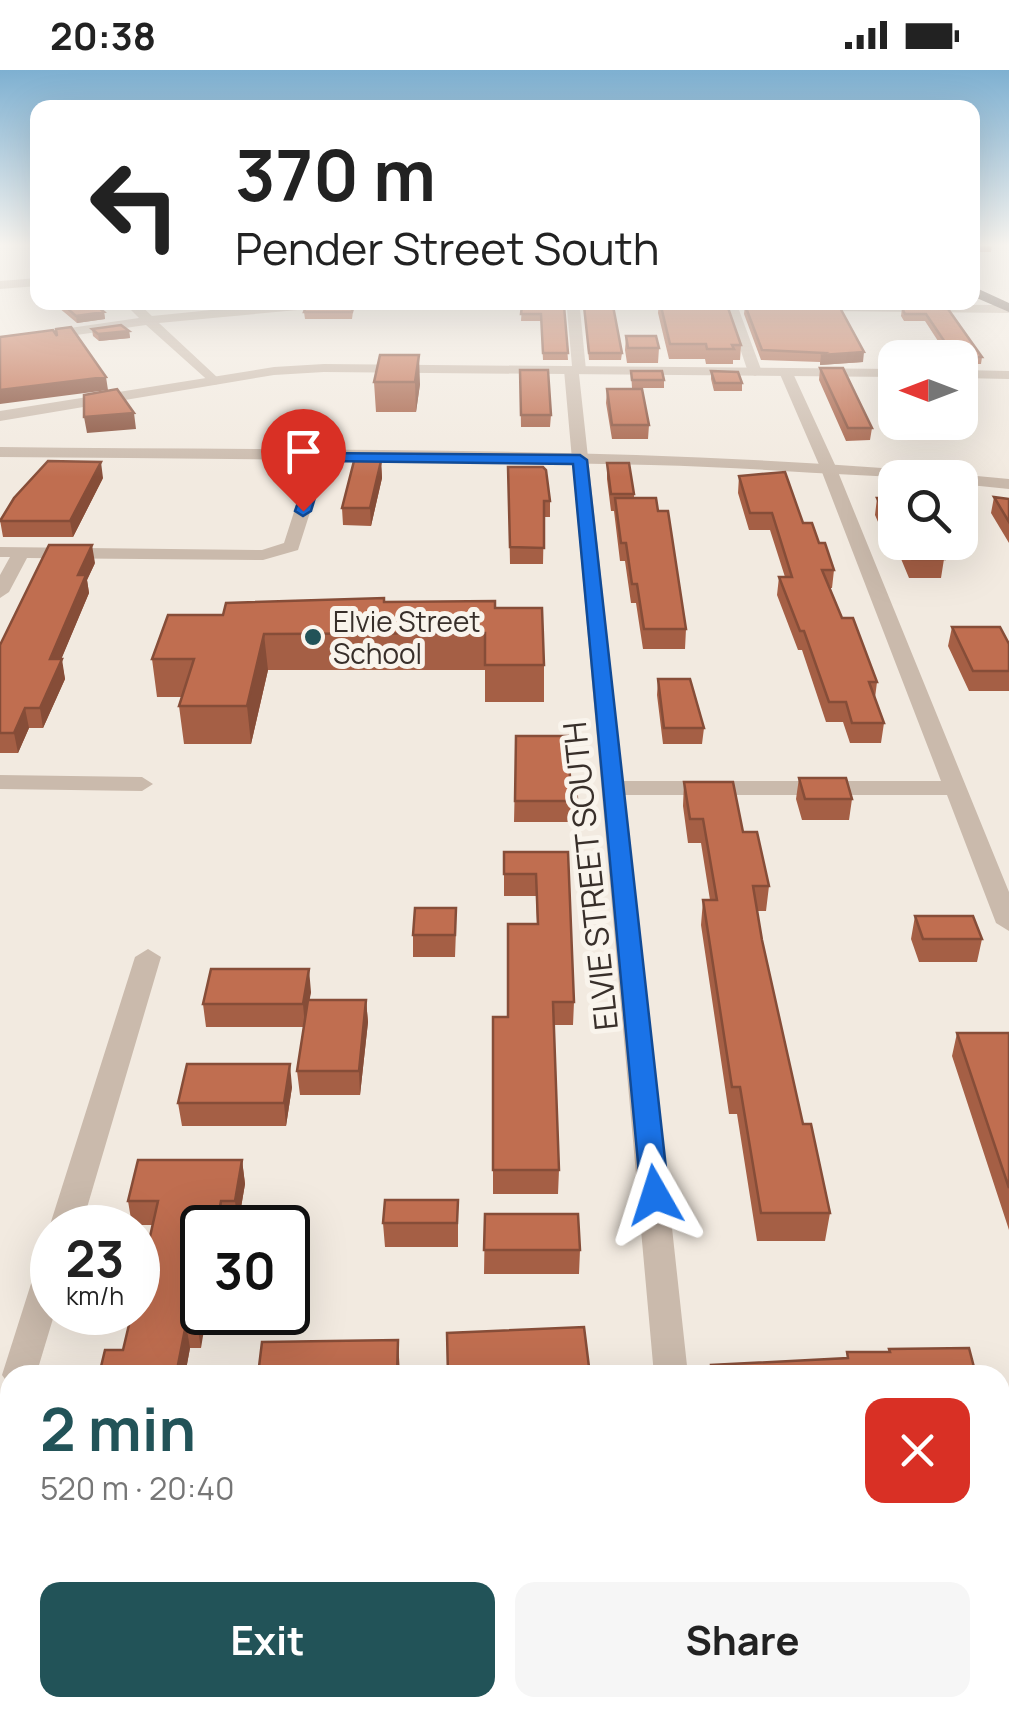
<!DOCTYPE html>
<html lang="en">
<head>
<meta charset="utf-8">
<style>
  :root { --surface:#fff; --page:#f6f6f6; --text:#222; --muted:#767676; --accent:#225358 }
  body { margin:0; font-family:Manrope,sans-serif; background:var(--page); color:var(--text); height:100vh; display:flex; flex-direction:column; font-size:38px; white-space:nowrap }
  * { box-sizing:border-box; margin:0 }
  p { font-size:32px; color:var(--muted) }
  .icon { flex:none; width:55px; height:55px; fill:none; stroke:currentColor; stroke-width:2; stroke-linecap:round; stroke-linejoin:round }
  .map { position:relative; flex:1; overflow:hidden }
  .side { position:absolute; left:0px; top:1295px; width:1010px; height:352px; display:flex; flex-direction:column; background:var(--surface); border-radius:30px 30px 0 0; box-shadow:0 10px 40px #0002 }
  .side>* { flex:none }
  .banner { position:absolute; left:30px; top:30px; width:950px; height:210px; border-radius:20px; box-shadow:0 10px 40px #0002; background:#fff; color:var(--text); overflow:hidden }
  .needle { width:65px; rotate:270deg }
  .fabs { position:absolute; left:878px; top:270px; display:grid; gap:20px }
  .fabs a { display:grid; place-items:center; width:100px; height:100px; border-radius:20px; background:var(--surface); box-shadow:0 10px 40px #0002; font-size:50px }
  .speed { position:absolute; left:30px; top:1135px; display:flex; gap:20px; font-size:50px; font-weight:700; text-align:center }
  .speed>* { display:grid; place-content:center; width:130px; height:130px; border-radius:50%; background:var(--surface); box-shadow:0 10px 40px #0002; line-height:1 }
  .speed small { font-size:25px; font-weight:400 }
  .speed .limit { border:5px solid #111; border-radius:15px; background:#fff; color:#111 }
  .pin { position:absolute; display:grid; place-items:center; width:85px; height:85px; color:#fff; margin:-102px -42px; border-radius:50% 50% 50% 0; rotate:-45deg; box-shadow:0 0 10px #0007 }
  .pin .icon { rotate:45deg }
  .me { position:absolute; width:110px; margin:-55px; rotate:354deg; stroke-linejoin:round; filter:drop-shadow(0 0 8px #0008) }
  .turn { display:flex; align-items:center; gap:35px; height:210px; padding:0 40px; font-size:45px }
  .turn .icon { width:130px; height:130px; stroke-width:2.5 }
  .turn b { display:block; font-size:70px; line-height:85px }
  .round { display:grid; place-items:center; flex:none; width:105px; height:105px; border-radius:20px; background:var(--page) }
  .headline { display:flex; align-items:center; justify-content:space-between; height:170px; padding:0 40px }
  h1 { font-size:60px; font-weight:700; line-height:75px; color:var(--accent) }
  .primary-button { display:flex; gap:20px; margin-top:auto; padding:20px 40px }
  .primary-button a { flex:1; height:115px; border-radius:20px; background:var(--accent); color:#fff; font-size:40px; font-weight:700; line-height:115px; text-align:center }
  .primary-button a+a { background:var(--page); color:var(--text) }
  .status { display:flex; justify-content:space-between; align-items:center; height:70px; padding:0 50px; background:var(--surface); direction:ltr }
  .status svg { height:28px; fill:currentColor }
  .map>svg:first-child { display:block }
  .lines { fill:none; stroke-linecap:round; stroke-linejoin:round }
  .minor { fill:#cabaac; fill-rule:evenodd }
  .tertiary { fill:#cabaac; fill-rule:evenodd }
  .trunk { fill:#68584f; fill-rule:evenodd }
  .wall { fill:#a55f45 }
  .shaded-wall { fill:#864d38 }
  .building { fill:#c06e50; stroke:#864d38; stroke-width:2.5 }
  .route { fill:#1a73e8; stroke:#114b97; stroke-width:2.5 }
  .poi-dot { fill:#225358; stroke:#f9f4ec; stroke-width:4 }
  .labels { text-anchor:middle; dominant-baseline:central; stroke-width:10; stroke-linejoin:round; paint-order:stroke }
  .far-poi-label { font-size:28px; fill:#382f2a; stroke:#f9f4ec; text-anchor:start }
  .street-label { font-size:32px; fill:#382f2a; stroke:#f9f4ec }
</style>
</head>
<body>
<div class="status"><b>20:38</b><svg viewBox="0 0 49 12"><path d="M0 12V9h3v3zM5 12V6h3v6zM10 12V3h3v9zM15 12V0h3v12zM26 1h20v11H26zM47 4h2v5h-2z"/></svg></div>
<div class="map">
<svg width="1009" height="1647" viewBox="0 0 1009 1647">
  <rect width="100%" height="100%" fill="#f2eae0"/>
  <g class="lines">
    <path class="minor" d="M38,208V216L0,219V211Z
      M123,232H137L152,246L291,232L1009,235V243L739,240L762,302L755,306L748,302L727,240L580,239L586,300L579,304L623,711H941L820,397L779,302L791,299L836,397L1009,822V861L996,853L947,725H625L688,1305H654L564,300L572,296L567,239L330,237L159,253L218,308V314L213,315L146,255L0,276V268L139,248Z
      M320,381L328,386L298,480L263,490L27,488L9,522L0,528V505L10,487H0V477L262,480L284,473L312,386Z
      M0,705L142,707L153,714L142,721L0,719Z
      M148,879L161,887L81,1158H52V1164L49,1158L135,887Z
      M52,1185L55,1242L36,1305H10V1316L2,1305L36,1198L40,1189Z
      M10,1321V1380L0,1383V1325Z
      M1009,1402V1434L1000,1435V1403Z
      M10,1476V1512L0,1513V1477Z"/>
    <path class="tertiary" d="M324,294L895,299V307L324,302L274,305L0,351V341L274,297Z
      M960,300L1009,301V309L960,308Z
      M0,377C336,381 675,375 1009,409V419L960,414V408C857,408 754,397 651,395C434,390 217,389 0,387Z"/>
    <path class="trunk" d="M972,216L1009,233V242L972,226Z"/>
  </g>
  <path class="wall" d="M972,176H992L991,182H972Z
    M52,232H92L104,242L105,249L77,253Z
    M659,232H726L741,275L740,290H733V294H706L705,289H669L658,243Z
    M354,234L352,249H305L304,242Z
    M522,235L564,236L568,290H543L541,251H521Z
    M745,235L863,292L820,295V292L761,290L744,244Z
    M584,236L622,283L621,290H589Z
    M902,238L948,239L982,287L981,294H960V288H949L925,251H904L901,246Z
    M92,259L129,261L130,268L99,271L93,266Z
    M626,266L659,278L658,293H627L625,280Z
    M380,285L420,314L416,342H376L374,312Z
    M820,298L872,358L870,370L846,371L819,310Z
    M520,300L551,345L550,357H521Z
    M631,301L664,310V318H632Z
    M711,301L742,313V321H714L711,309Z
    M607,319L649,355L648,369H612L606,333Z
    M381,391L382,408L371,456L343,455L342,438Z
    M607,393L634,424V428L686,559L685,579H643L636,533H631L625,491H620L614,441H611L607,409Z
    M508,397L550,431V447H544L543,494H510Z
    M739,406L803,453L819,473L834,500L832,518H829L842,548L877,612L875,628L884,653L881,673H850L843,652H826L802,580H798L777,525L779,507H785L770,460H749L738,423Z
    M103,408L73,467H3L0,450Z
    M994,427L1009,429V473L991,443Z
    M877,428H895V472H939L938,478L944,489L941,508H909L899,484H892L875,445Z
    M95,493L87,510L89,523L61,589L65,609L43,658H29L18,683H0V575Z
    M384,532L495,538L544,595V632H485V600H268L251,674H184L179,636L182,627H157L152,589L223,545Z
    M952,557L1009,574V621H969L948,576Z
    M658,609L704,658L702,674H663L657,625Z
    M516,666L570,708L577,731V752H514Z
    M799,708L852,729L849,750H802L796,729Z
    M684,712L743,762L769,816L766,841H757L762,870L803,1054L830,1143L825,1171H757L737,1044H729L701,855L703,830H710L701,773H688L683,736Z
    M504,782H568L574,932L573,955H553L559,1100L558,1124H493V947H508L537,854L536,826H504Z
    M915,846L982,869L977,892H919L911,869Z
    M456,860L455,887H413V865Z
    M311,922L309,930H366L368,952L360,1025H300L297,1001L304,957H206L203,934Z
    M957,963H1009V1160L952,986Z
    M292,1017L286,1056H182L178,1033Z
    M242,1090L245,1114L238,1155H224V1158H202L201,1278H190L185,1305H99L123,1280L153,1155H132L128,1131Z
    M458,1130V1177H385L383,1153Z
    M485,1144L580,1180L579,1204H484Z
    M855,1638H1000L1009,1647H853Z"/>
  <path class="shaded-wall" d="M104,242L105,249L77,253L76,246Z
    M129,261L130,268L99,271L98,264Z
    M864,282L863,292L820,295L821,285Z
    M419,285L420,314L416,342L415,312Z
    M106,307L108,320L0,334V320Z
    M134,343L136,359L87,363L84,347Z
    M381,391L382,408L371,456L370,438Z
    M101,392L103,408L73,467L70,451Z
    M92,475L95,493L87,510L89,523L58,597L62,589L65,609L43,658L40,638L50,589L78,505Z
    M264,564L268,600L251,674L247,636Z
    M25,638L29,658L18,683L14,663Z
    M309,899L311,922L305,957L303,934Z
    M366,930L368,952L360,1025L359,1001Z
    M290,994L292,1017L286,1056L284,1033Z
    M242,1090L245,1114L238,1155L235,1131Z
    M221,1131L224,1158H216Z
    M202,1224V1242H207L201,1278L197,1254Z
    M186,1254L190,1278L185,1305H176Z
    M398,1270L400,1305H397Z"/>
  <path class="building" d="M60,232H92L104,242L76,246Z
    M660,232H726L741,275H732L734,279H707L706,274H670Z
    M354,234L352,242H304L306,236Z
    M522,235L564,236L568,283H543L541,244H521Z
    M745,235L839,236L864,282L821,285L825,283L762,280Z
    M584,236H613L622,283H589Z
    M902,238L948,239L982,287H955L926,244H905Z
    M121,255L129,261L98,264L92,259Z
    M71,257L106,307L0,320V267L53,260L57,266L56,259Z
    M626,266H656L659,278H628Z
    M380,285H419L415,312H374Z
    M820,298H843L872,358H848Z
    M520,300H548L551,345H521Z
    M631,301H662L664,310H632Z
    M711,301L738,302L742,313H715Z
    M117,319L134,343L84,347V325Z
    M607,319H642L649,355H612Z
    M48,391L101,392L70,451H0L14,428Z
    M354,391H381L370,438H342Z
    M607,393H629L634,424H611Z
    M508,397H543L546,400L550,431H544V478L510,477Z
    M785,402L803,453H812L819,473H825L834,500H822L842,548H853L877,612H869L884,653H852L846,632H829L804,561H800L779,507H792L772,443H750L739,406Z
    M994,427L1009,429V452Z
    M615,428H656L658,441H668L686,559H644L637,514H632L626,473H621Z
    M877,428H895V467Z
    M904,472H936L944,489H912Z
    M49,475H92L78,505H86L50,589H62L40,638H25L14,663H0V575Z
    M384,528V532L495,531V538H542L544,595H485V563L264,564L247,636H179L194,589H152L168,545H223L226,533Z
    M952,557H1000L1009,574V601H973Z
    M658,609H690L704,658H664Z
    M516,666H568L570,708H576L577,731H515Z
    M799,708H846L852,729H805Z
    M684,712H733L743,762H757L769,816H753L762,870L803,1054H811L830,1143H761L740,1017H732L703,830H717L703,749H690Z
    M504,782H568L574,932H553L559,1100H493V947H508V854H538L536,804H504Z
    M415,838H456L455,865H413Z
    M915,846H973L982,869H923Z
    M211,899H309L303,934H203Z
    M308,930H366L359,1001H297Z
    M957,963H1009V1118Z
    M187,994H290L284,1033H178Z
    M138,1090H242L235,1131H221L216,1158H202V1224L197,1254H186L176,1305H99L105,1280H123L132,1242H138V1220L158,1131H128Z
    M385,1130H458L457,1153H383Z
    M485,1144H578L580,1180H484Z
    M584,1257L590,1305H448L447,1263Z
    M398,1270L397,1305H258L262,1272Z
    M969,1278L976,1305H712L711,1295L848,1288L847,1282H890L889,1279Z
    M1000,1610L1009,1636V1647H867L865,1638H1000Z"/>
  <linearGradient id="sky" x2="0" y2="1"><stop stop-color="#7eb0d1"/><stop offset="0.43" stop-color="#f9f6f1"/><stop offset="1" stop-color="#f9f6f1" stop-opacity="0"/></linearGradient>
  <rect width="1009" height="407" fill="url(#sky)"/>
  <path class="route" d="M315,383L580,385L587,390L669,1125L665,1132L655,1135L645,1132L641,1125L573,394L326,391L311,441L303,446L295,441Z"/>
  <circle class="poi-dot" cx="313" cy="567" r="10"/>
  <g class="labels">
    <g class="far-poi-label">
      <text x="333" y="551">Elvie Street<tspan x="333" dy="32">School</tspan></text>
    </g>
    <g class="street-label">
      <text transform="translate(590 806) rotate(-96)">ELVIE STREET SOUTH</text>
    </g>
  </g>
</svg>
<div class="fabs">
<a><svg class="needle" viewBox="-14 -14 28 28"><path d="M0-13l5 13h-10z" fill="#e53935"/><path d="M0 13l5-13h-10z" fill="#767676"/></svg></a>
<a><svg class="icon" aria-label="search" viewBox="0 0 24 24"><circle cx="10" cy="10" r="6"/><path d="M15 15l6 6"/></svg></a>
</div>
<div class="speed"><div>23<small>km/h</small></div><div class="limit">30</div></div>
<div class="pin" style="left:303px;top:441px;background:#d93025"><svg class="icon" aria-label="arrive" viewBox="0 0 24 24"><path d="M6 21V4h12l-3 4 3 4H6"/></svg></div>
<svg class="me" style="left:655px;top:1125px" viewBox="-20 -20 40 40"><path d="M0-17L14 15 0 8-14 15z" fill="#1a73e8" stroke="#fff" stroke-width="4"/></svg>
<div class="banner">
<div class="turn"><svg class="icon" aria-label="left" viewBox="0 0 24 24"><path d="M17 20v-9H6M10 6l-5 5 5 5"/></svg><div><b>370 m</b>Pender Street South</div></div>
</div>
<section class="side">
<div class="headline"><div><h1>2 min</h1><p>520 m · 20:40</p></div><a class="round" style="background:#d93025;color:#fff"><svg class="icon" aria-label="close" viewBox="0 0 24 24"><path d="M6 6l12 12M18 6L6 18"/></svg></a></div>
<div class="primary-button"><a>Exit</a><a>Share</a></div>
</section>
</div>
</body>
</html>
